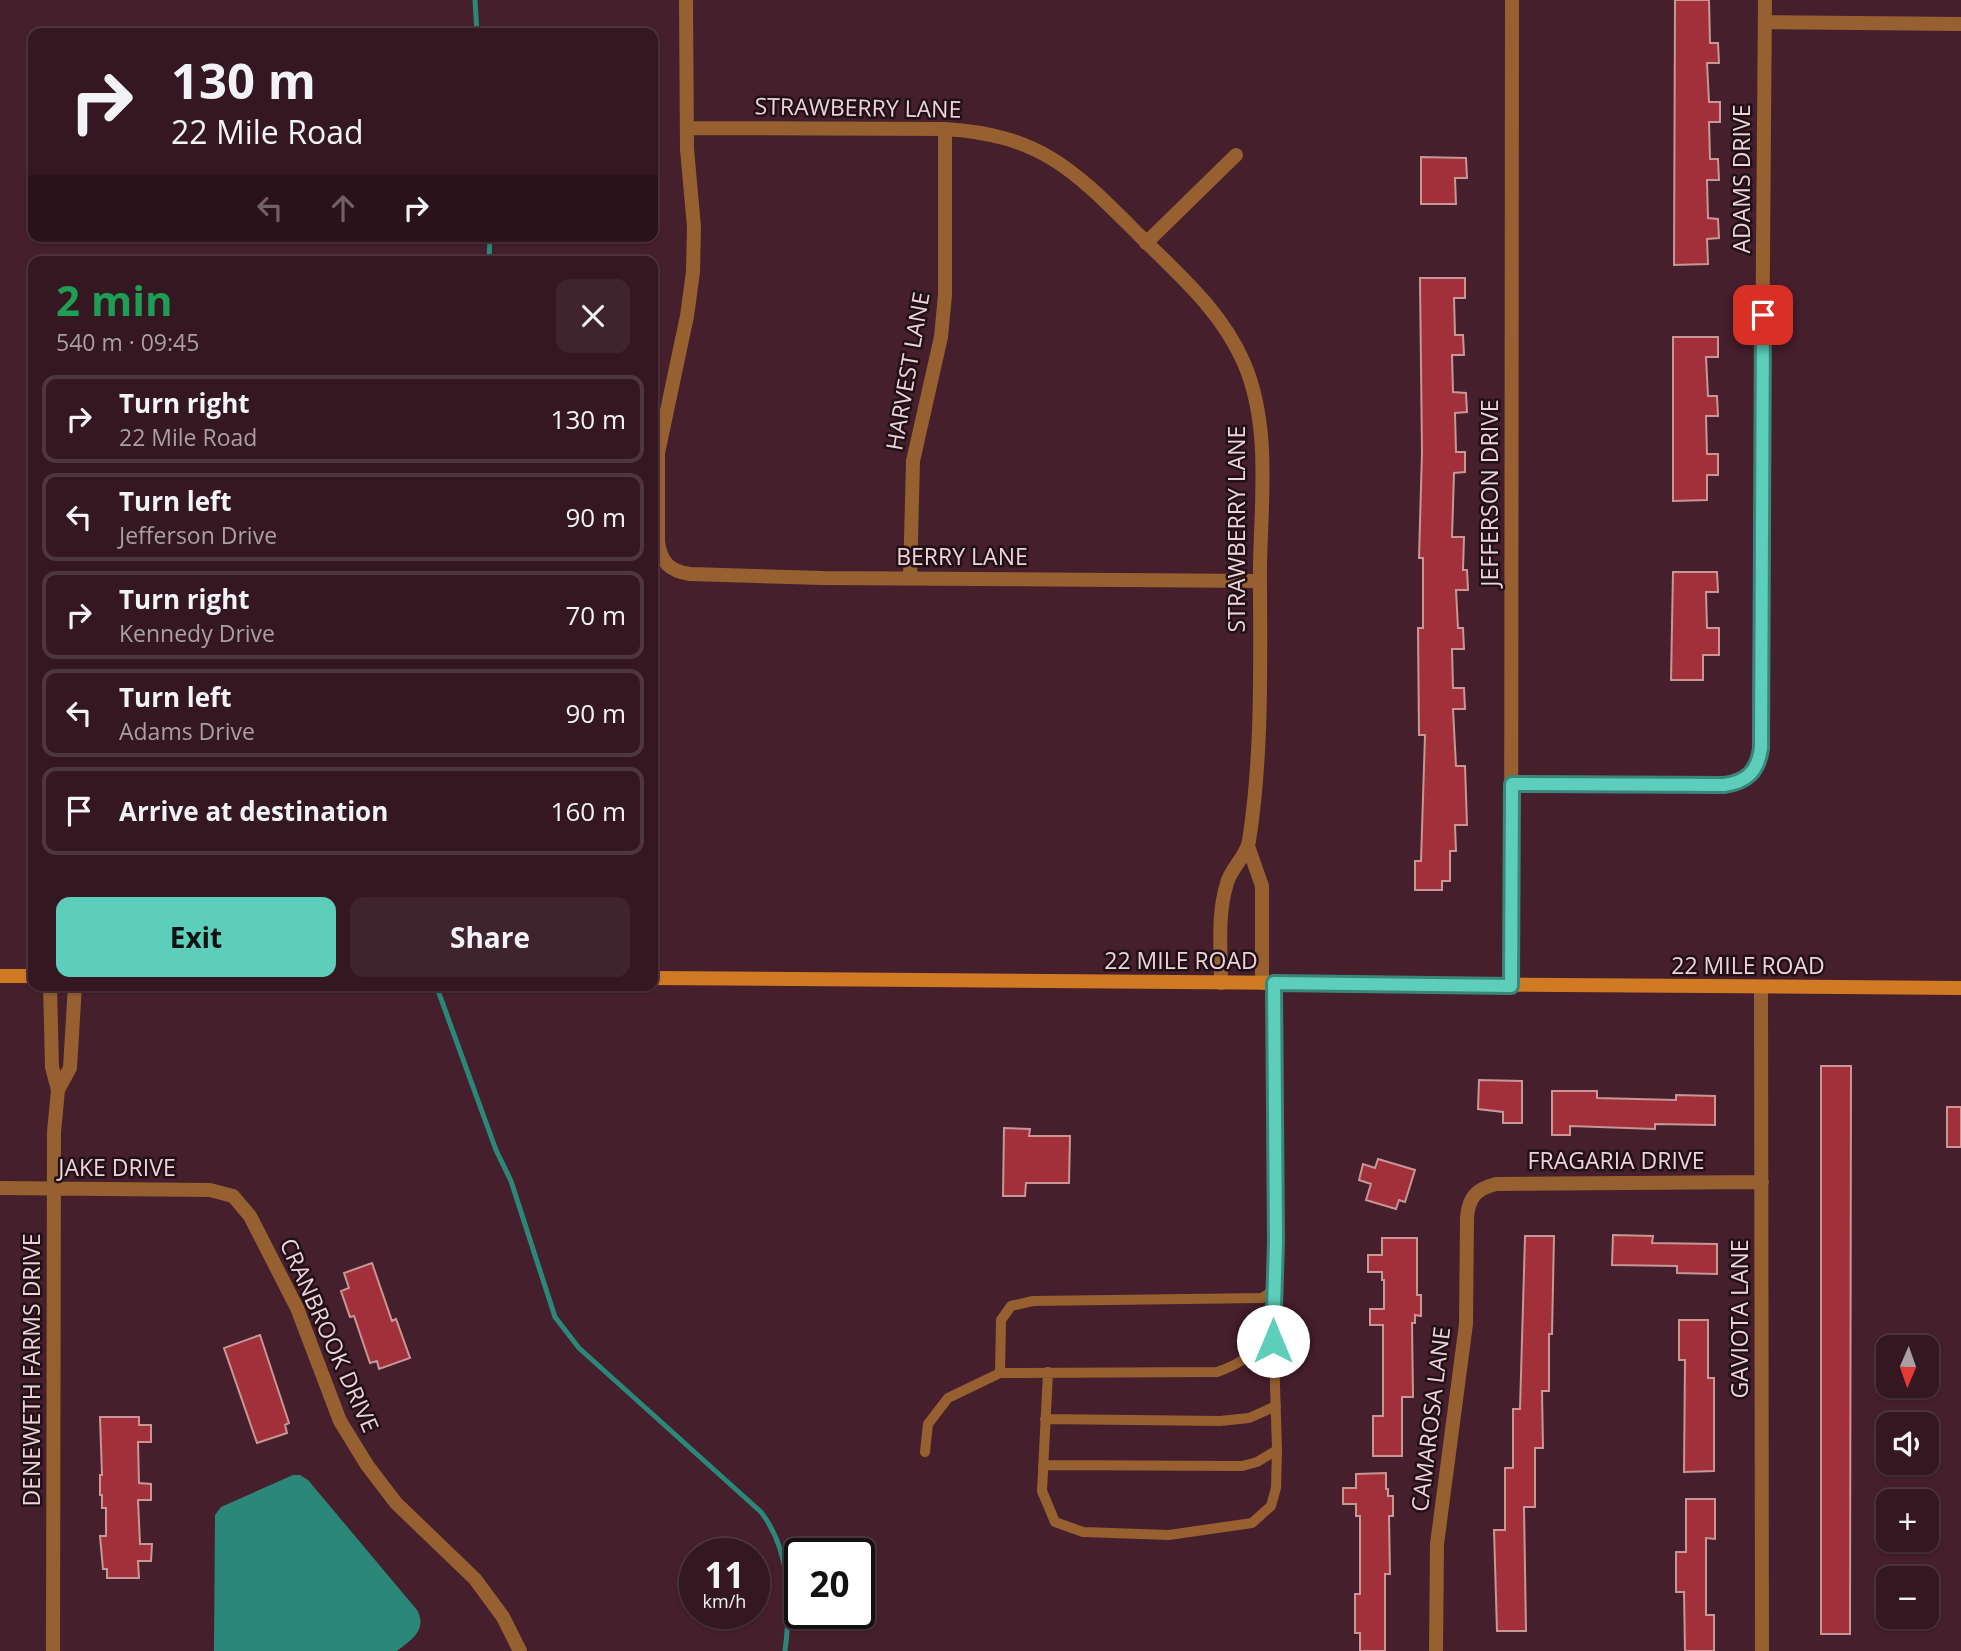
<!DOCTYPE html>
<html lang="en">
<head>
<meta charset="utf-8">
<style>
  :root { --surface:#341721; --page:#3f242e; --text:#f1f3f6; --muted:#a99fa5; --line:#4e363f; --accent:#5cceba }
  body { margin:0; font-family:"Open Sans",sans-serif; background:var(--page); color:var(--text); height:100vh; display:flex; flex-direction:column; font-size:26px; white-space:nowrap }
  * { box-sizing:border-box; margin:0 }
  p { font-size:23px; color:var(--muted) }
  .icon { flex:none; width:38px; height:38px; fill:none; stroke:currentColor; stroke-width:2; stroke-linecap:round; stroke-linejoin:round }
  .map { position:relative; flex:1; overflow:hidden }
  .sheet { position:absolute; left:28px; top:256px; width:630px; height:735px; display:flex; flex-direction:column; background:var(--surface); border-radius:14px; box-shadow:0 2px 5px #0004,0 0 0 2px var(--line) }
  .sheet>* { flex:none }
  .banner { position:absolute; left:28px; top:28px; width:630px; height:214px; border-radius:14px; box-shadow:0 2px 5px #0004,0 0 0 2px var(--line); background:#341721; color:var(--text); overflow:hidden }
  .needle { width:46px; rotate:182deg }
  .buttons { position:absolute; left:1876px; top:1335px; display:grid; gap:14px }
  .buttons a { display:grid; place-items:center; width:63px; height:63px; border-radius:14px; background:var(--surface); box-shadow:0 2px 5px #0004,0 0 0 2px var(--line); font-size:35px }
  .speed { position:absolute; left:679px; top:1538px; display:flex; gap:14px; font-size:35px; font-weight:700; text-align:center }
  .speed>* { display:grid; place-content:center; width:91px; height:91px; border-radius:50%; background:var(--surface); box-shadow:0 2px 5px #0004,0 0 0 2px var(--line); line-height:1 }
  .speed small { font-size:18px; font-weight:400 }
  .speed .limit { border:4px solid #111; border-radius:10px; background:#fff; color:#111 }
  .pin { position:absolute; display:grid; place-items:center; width:60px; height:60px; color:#fff; margin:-30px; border-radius:14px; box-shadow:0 4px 10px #0006 }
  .me { position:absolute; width:77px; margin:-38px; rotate:0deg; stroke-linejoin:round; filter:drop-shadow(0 0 5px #0008) }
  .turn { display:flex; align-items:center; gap:24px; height:147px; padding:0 28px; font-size:32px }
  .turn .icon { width:91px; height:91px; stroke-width:2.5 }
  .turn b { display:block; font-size:49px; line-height:60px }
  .lanes { display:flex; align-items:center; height:66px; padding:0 28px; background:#0003; justify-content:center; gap:35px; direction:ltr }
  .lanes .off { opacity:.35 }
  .round { display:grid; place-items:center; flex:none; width:74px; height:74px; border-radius:14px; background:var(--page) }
  .overview { display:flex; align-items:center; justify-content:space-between; height:119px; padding:0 28px }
  h1 { font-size:42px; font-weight:700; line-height:52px; color:#1e9e55 }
  .action { display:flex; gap:14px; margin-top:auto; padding:14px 28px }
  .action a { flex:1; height:80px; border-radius:14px; background:var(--accent); color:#111; font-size:28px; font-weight:700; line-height:80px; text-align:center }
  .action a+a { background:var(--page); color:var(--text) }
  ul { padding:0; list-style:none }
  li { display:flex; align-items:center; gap:21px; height:88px; margin:0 14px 10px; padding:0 14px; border:4px solid var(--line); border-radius:14px }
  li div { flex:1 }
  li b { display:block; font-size:26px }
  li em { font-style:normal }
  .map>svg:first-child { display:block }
  .water { fill:#2b8879 }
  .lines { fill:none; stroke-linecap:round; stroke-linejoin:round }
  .stream { stroke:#2b8879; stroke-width:5 }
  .building { fill:#a1303a; stroke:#c79695; stroke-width:2 }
  .lane { stroke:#966031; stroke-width:10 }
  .street { stroke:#966031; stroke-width:14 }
  .secondary { stroke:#d07a24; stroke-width:14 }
  .route-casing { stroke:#3c8679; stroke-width:18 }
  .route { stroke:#5cceba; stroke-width:12 }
  .labels { text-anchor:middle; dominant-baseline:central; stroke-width:5; stroke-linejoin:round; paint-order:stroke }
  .street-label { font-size:23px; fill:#edd3da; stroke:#211015 }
</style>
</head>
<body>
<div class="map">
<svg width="1961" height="1651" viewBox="0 0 1961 1651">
  <rect width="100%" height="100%" fill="#451f2c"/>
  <path class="water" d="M293,1475H300L308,1480L417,1610C428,1630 411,1640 397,1651H214L215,1515L221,1507Z"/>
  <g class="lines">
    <path class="stream" d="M475,0L477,33
      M489,261L490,236
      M436,985L496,1150L511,1181L555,1317L579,1348L761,1512C791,1551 791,1604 785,1651"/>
  </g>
  <path class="building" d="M1675,0H1709L1710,43H1718L1719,63H1707L1709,102H1720V122H1709L1710,159H1718L1719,180H1707L1708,218L1718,219L1719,238L1707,239L1708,264L1674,265Z
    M1421,157L1466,158L1467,178H1455L1456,204H1421Z
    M1420,278H1465V298H1454L1455,335H1463L1464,355H1452L1453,392L1466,393L1467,412L1455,413L1456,452H1465V472L1454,473L1452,537H1464L1463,570H1467L1468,590H1456L1458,628H1463L1464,649H1452L1453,688H1464L1465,709H1453L1456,766H1465L1467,825H1455L1456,851H1450V881H1442V890H1415V861H1421L1425,735H1419L1418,628H1423V558H1419L1422,452Z
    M1673,337H1718V357H1706L1708,396H1717L1718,416H1706L1707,454H1718V475H1707V500L1673,501Z
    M1673,572H1717L1718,592H1706L1707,628H1719V655H1703V680H1671Z
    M1821,1066H1851L1850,1634H1821Z
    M1479,1080L1522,1081V1123H1503V1112L1478,1109Z
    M1552,1091H1597V1098L1676,1100V1095L1715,1096V1125L1655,1124V1129L1570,1126V1135H1552Z
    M1947,1107H1961V1147H1947Z
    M1004,1128L1030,1129L1029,1136H1070L1069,1183H1026L1025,1196H1003Z
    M1378,1159L1415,1170L1405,1202L1399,1200L1396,1209L1366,1200L1371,1184L1359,1180L1363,1164L1375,1168Z
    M1613,1235L1653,1236L1652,1243L1717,1244V1274L1677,1273V1266L1612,1265Z
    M1525,1236H1554L1552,1334H1549V1391H1542L1543,1448H1535V1507H1524L1526,1631H1497L1494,1530H1505V1468H1513V1409H1520Z
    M1382,1238H1417V1295H1421V1316L1415,1315V1323H1412L1413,1397H1402V1456H1373V1416H1383V1325H1370V1309H1384V1280H1382V1272H1368V1255H1382Z
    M372,1263L392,1321L396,1319L410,1358L379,1369L377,1361L370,1363L354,1316L350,1317L341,1291L349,1288L344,1273Z
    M1679,1320H1708V1378H1714V1471L1684,1472L1685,1360H1679Z
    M260,1335L289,1423L285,1425L287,1433L257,1443L224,1348Z
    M100,1417H139V1425H151V1442H138L139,1483L151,1484V1500H138L140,1544H152L151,1561H138L139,1578H107V1569H103L100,1536H106V1508H102V1495H100V1475H102Z
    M1386,1473V1489H1388V1496H1393V1516H1389L1390,1574H1385V1651H1360V1633H1355V1594H1360V1516H1356V1504H1343V1488H1356V1474Z
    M1686,1499H1715V1539L1706,1538V1615H1714V1651H1685L1684,1592H1676V1552H1686Z"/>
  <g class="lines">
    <path class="lane" d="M1048,1372L1042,1491L1055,1522L1083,1532L1169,1535L1252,1523L1271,1506L1276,1488L1277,1450L1273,1320
      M1000,1373L1217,1372C1261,1357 1272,1334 1274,1290
      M1045,1419L1220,1421L1249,1418L1276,1406
      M925,1452L928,1424L948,1398L1000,1373L1001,1320L1011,1306L1033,1301L1262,1298L1274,1290V983
      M1043,1465L1242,1466L1257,1462L1277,1450"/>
    <path class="street" d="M686,0L687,149L694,227L693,272L687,316L658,453V542C661,562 669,571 690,574L823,578L1260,581
      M1765,22L1961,24
      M687,128L945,129C1041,135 1074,170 1138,234C1178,274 1221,310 1244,363C1271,426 1261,501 1260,567C1260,659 1263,751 1249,841C1246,857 1231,868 1227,883C1217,915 1221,950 1221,983
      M1146,243L1236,155
      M910,579L913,461L941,337L945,295V129
      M1512,784L1724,785L1750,775L1759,759L1765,0
      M1248,846L1262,886V983
      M50,985L52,1067L58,1090L54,1132L53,1651
      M1511,986L1512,0
      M1761,988L1762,1651
      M58,1090L70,1068L75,985
      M0,1188L210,1190L233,1196L250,1216L297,1308L340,1421L367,1465L396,1503L475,1579L503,1617L520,1651
      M1436,1651L1437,1544L1466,1324L1467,1217C1469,1196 1477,1189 1496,1184L1762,1182"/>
    <path class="secondary" d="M0,976H33
      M653,978L1961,988"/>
  </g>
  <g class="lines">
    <defs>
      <path id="route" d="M1273,1341L1276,1242L1274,983L1511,986L1512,784L1724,785C1747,782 1758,771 1761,748L1763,315"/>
    </defs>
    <use href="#route" class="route-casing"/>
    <use href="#route" class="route"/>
  </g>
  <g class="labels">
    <g class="street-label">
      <text transform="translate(858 107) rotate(1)">STRAWBERRY LANE</text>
      <text transform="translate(1741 179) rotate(-90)">ADAMS DRIVE</text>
      <text transform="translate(907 371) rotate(-80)">HARVEST LANE</text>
      <text transform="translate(1489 493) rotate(-90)">JEFFERSON DRIVE</text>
      <text transform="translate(1236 529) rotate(-90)">STRAWBERRY LANE</text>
      <text x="962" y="556">BERRY LANE</text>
      <text x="1181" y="960">22 MILE ROAD</text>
      <text x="1748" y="965">22 MILE ROAD</text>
      <text x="1616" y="1160">FRAGARIA DRIVE</text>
      <text x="117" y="1167">JAKE DRIVE</text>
      <text transform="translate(1739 1319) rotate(-90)">GAVIOTA LANE</text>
      <text transform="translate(330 1335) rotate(66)">CRANBROOK DRIVE</text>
      <text transform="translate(31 1370) rotate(-90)">DENEWETH FARMS DRIVE</text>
      <text transform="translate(1430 1419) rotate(-83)">CAMAROSA LANE</text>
    </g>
  </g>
</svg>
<div class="buttons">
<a><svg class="needle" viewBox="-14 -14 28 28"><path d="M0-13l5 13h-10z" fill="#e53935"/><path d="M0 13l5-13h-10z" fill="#a99fa5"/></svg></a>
<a><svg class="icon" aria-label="sound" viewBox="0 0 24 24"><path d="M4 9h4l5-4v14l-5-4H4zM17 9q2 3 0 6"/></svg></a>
<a>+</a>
<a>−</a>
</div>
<div class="speed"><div>11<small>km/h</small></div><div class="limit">20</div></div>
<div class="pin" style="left:1763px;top:315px;background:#d93025"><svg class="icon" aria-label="arrive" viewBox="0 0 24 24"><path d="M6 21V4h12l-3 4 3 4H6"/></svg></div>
<svg class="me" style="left:1273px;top:1341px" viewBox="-20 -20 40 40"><circle r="19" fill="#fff"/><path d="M0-13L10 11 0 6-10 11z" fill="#5cceba"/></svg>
<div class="banner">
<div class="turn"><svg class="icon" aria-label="right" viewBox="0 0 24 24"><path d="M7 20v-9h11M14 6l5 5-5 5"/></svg><div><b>130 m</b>22 Mile Road</div></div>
<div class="lanes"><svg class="icon off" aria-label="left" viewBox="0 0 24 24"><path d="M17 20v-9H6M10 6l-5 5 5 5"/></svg><svg class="icon off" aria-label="ahead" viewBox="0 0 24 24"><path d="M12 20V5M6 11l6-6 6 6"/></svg><svg class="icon" aria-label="right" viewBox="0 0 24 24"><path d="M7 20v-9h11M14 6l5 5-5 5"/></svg></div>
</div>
<section class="sheet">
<div class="overview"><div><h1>2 min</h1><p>540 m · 09:45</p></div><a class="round"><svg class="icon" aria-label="close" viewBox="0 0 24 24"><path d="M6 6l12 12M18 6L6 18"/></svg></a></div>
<ul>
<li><svg class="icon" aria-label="right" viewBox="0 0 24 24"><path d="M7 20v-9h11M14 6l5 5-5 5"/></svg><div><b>Turn right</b><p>22 Mile Road</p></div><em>130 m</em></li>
<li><svg class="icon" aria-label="left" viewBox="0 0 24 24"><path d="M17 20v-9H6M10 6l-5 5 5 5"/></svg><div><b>Turn left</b><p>Jefferson Drive</p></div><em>90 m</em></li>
<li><svg class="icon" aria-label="right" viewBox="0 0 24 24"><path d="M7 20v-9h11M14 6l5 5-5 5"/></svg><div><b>Turn right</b><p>Kennedy Drive</p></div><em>70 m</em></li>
<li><svg class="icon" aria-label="left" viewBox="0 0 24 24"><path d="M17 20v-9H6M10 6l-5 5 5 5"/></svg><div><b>Turn left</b><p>Adams Drive</p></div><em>90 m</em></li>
<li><svg class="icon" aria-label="arrive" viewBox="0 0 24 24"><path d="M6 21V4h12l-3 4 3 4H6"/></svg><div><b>Arrive at destination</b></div><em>160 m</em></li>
</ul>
<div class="action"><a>Exit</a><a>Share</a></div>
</section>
</div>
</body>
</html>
